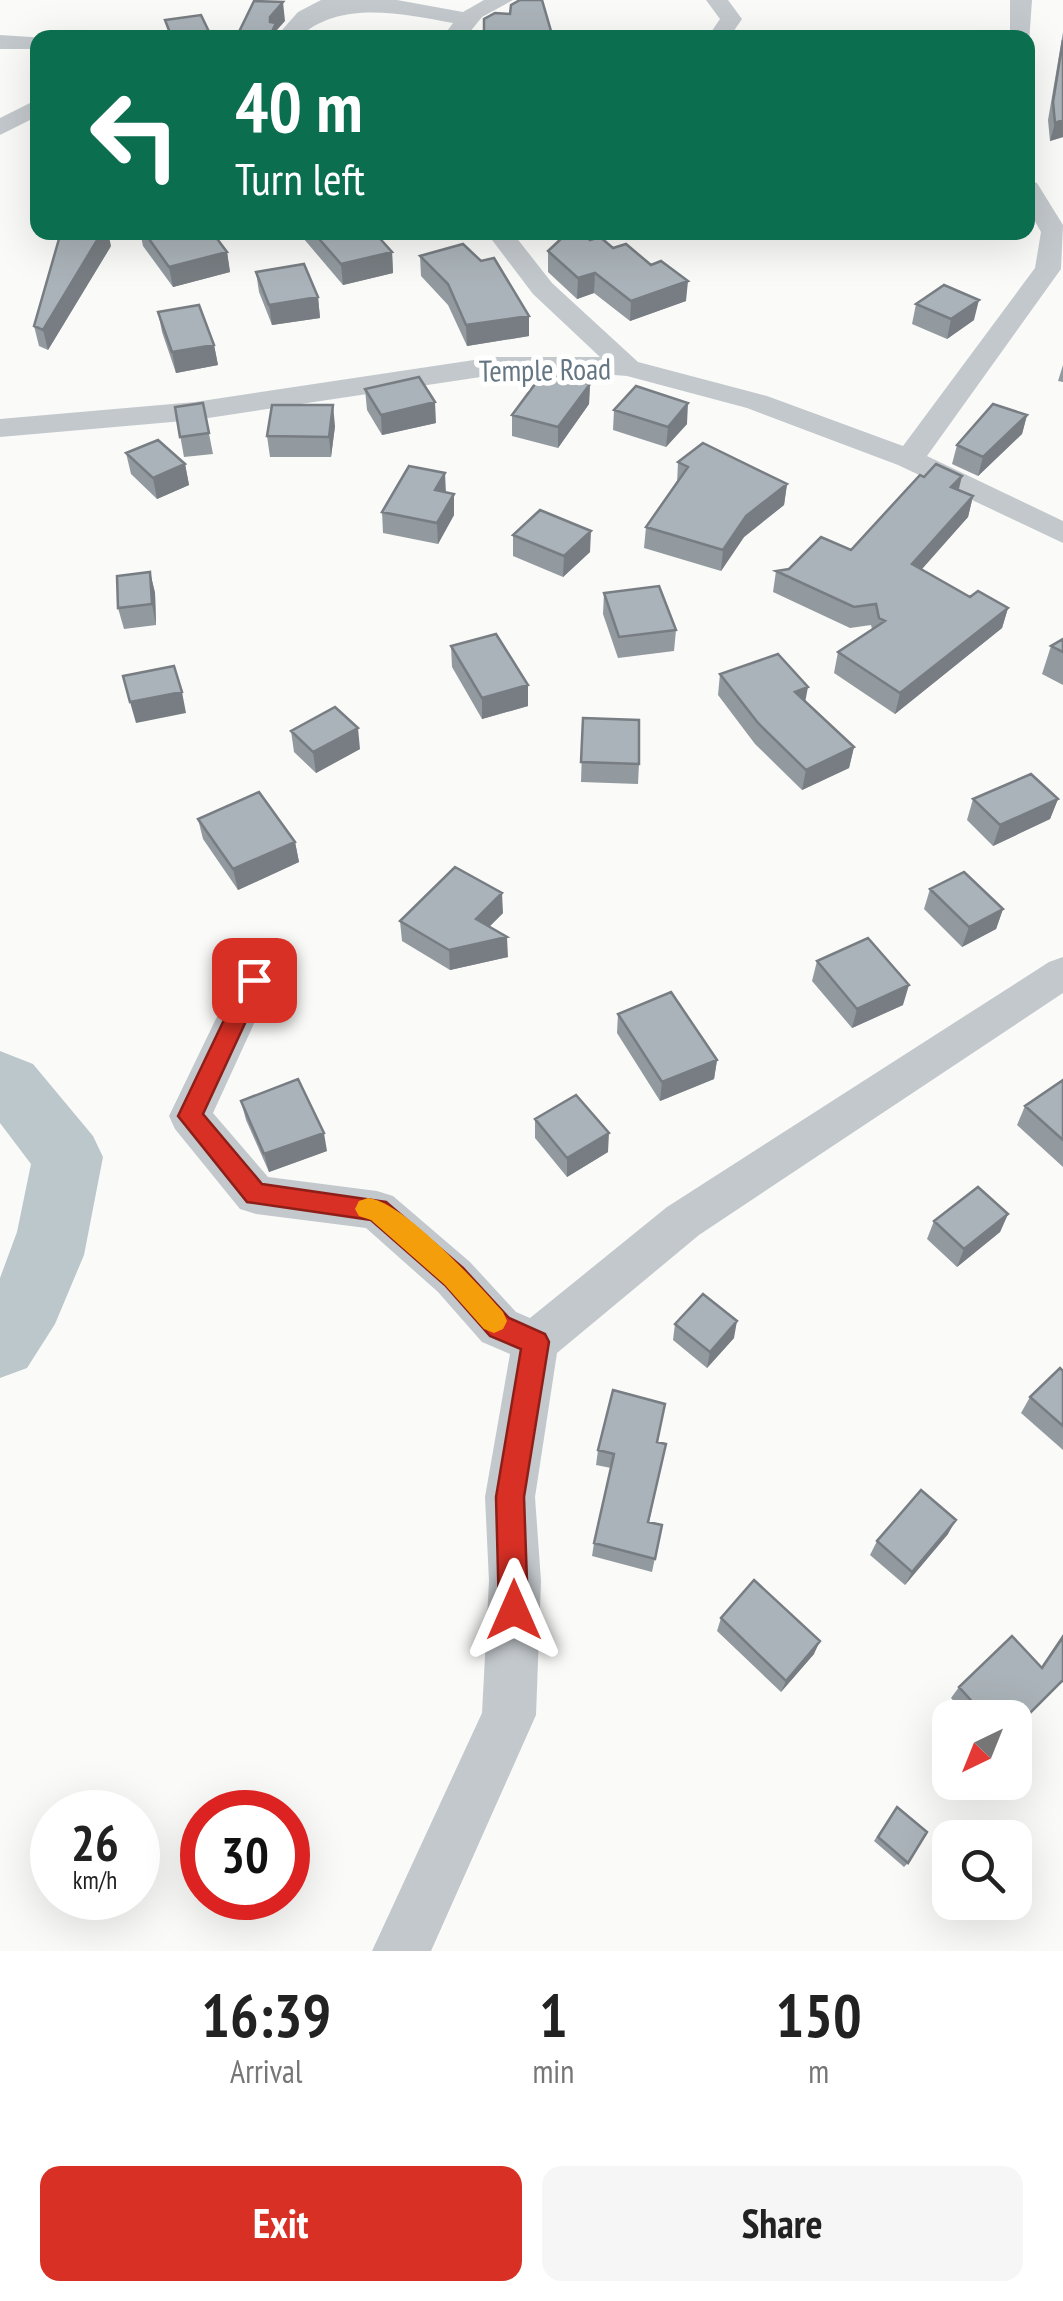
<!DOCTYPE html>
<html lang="en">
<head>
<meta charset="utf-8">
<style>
  :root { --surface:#fff; --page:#f6f6f6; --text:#222; --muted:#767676; --accent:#d93025 }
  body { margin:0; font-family:"PT Sans Narrow",sans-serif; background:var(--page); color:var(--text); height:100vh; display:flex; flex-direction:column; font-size:38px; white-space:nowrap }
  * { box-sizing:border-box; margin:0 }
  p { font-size:32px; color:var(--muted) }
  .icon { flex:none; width:55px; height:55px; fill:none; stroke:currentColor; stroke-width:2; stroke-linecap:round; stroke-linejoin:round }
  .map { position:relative; height:1951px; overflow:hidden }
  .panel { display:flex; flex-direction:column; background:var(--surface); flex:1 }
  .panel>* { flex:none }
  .hud { position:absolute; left:30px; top:30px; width:1005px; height:210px; border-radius:20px; box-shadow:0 10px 40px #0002; background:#0b6e4f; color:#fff; overflow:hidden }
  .needle { width:65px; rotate:223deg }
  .controls { position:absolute; left:932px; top:1700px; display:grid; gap:20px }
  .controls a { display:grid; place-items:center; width:100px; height:100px; border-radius:20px; background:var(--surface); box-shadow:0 10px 40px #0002; font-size:50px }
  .speed { position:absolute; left:30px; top:1790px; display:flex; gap:20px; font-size:50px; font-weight:700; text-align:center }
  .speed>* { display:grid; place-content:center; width:130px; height:130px; border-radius:50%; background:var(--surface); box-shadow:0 10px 40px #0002; line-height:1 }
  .speed small { font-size:25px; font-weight:400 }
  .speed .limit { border:15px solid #d22; background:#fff; color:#111 }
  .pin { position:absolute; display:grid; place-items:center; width:85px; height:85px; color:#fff; margin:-42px; border-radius:20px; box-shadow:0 5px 15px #0006 }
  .me { position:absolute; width:110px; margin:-55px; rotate:0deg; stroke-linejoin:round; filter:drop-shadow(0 0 8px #0008) }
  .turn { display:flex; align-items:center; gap:35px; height:210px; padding:0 40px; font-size:45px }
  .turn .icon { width:130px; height:130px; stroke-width:2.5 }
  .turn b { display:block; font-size:70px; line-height:85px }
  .eta { display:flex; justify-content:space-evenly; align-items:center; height:170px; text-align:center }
  .eta b { font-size:60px; font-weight:600; line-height:70px }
  .action { display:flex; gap:20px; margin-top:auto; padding:20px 40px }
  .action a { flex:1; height:115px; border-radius:20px; background:var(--accent); color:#fff; font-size:40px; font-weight:600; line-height:115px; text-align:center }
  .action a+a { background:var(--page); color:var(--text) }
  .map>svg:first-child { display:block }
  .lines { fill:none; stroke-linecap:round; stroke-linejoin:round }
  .river { fill:#bbc7cb; fill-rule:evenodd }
  .minor { fill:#c3c8cc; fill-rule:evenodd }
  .wall { fill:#929a9f }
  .shaded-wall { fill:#777d82 }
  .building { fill:#aab3b9; stroke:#777d82; stroke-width:2.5 }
  .route { fill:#d93025; stroke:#8d1f18; stroke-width:2.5 }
  .slow { fill:#f59e0b }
  .labels { text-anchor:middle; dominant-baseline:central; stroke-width:10; stroke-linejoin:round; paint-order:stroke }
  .far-street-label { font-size:30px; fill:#657683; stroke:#fff }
</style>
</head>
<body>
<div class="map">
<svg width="1063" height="1951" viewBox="0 0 1063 1951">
  <rect width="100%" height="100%" fill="#fafaf8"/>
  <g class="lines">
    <path class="river" d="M0,1051L33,1064L93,1136L103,1157L84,1255L55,1324L27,1368L0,1378V1278L17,1232L31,1164L0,1123Z"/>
    <path class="minor" d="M321,0H397L463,12L484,0H513L482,17L465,38H442L453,23C399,13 339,0 298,38H275L298,12Z
      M706,0H728L742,19L729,38H707L720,19Z
      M1010,0H1032L1029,43L1028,38H1010Z
      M0,35L46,38H38V49H0Z
      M38,99V116L0,135V118Z
      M1028,181L1037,183L1063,225L1061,269L927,456L1063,521V543L898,465L747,408L627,376L564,371L494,375L195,420L0,437V419L195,402L494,357H600L533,294L486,232H512L552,283L638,362L767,396L903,446L1035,268L1041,232L1028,209Z
      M1063,957V993L699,1235L557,1353L535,1497L541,1581L536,1715L431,1951H372L482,1713L489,1581L485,1497L510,1354L482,1342L438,1292L366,1228L256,1214L240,1209L175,1129L169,1116L240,969L254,964L268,969L274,980L213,1113L268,1177L377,1191L393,1196L470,1262L516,1312L530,1318L667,1207L1049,962Z"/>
  </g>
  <path class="wall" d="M1063,32V137L1050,141L1048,120Z
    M140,232H212L227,252L230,272L173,287L143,246Z
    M298,232H374L392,252L393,273L343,285Z
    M590,240L613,248L686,301L630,321L594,293L577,299L548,272V251Z
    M111,246L48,350L39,346L34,326Z
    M420,256L529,336L467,346L448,305L421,276Z
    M256,272L318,297L320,318L272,325L259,292Z
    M916,304L974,320L947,339L912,324Z
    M158,312L214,345L218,365L176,373L162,332Z
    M1063,365V382L1058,381Z
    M590,384L589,404L558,448L512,436V415Z
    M365,389L436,423L382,435L367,410Z
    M203,403L213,454L184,457L175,407Z
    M614,410L687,424L666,447L613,430Z
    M1027,415L1022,434L978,476L952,464L957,445Z
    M335,426L331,457H270L267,436Z
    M126,453L185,464L189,485L157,499L131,474Z
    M678,462L787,484L784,505L744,537L721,571L644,548L646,527L677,484Z
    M959,490L973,496L968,517L921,569L970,597L1008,608L1002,628L895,714L834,673L838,652L872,629L871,625L850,628L773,592L776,571L789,569L851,550Z
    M446,492L454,494V515L438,544L383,533L382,512Z
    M513,535L590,552L563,577L513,556Z
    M150,572L155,593L156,625L124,629L118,608Z
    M604,593L676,630L674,651L618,658L603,614Z
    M1063,639V685L1042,674L1051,646Z
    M451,646L528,685V706L482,719L452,667Z
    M720,674L805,702L854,747L849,768L802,790L755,744L718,695Z
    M583,718L639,764L638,784L581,782Z
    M291,731L360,749L316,773L294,752Z
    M973,799H1058L1050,819L993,846L967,820Z
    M198,819L295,842L299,862L238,890L203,839Z
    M930,889L1003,909L996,929L962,947L924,909Z
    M503,913L489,927L508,957L450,970L402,941L400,921Z
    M817,961L903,1005L852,1028L812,981Z
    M618,1014L717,1060L714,1079L660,1101L617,1033Z
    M1063,1080V1167L1017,1125L1025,1106Z
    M241,1101L327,1151L269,1172L246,1120Z
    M535,1119L608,1152L567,1177L535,1138Z
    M1008,1214L1000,1232L957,1267L927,1239L934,1221Z
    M675,1324L734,1338L707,1368L673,1340Z
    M1063,1371V1450L1021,1413L1030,1397Z
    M665,1404L658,1442L666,1444L649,1522L662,1525L652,1572L592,1556L594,1543L611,1468L596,1465L598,1450Z
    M948,1534L905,1585L870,1555L877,1541Z
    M721,1618L814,1654L781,1692L717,1631Z
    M1063,1634V1682L1015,1718H969L951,1698L959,1687L1041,1667Z
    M893,1812L908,1863L904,1867L874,1841Z"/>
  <path class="shaded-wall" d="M283,2L285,21L277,30V38H269L270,17Z
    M1063,120V137L1050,141L1055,123Z
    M102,232H108L111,246L48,350L43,330Z
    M227,252L230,272L173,287L169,267Z
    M392,252L393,273L343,285L341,264Z
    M595,273L594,293L577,299L578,278Z
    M688,281L686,301L630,321L631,301Z
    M318,297L320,318L272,325L269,305Z
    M979,300L974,320L947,339L951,319Z
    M529,316V336L467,346L466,325Z
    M214,345L218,365L176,373L172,352Z
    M590,384L589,404L558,448V427Z
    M435,402L436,423L382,435L381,415Z
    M688,403L687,424L666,447L668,427Z
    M333,405L335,426L331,457L329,437Z
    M1027,415L1022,434L978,476L983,457Z
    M185,464L189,485L157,499L153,478Z
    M445,473L446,494L435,490Z
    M962,476L957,497L951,487Z
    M787,484L784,505L744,537L721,571L723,550L746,516Z
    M454,494V515L438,544L437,523Z
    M973,496L968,517L908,585L912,564Z
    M591,531L590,552L563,577L564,556Z
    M150,572L155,593L156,625L152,604Z
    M1008,608L1002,628L895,714L900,693Z
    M528,685V706L482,719V698Z
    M808,687L804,708L795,692Z
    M182,692L186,713L136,723L130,702Z
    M358,728L360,749L316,773L313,752Z
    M854,747L849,768L802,790L806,770Z
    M1058,799L1050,819L993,846L1000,825Z
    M295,842L299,862L238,890L233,869Z
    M502,893L503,913L477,939L476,919Z
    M1003,909L996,929L962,947L969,927Z
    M507,937L508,957L450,970L449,950Z
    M909,985L903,1005L852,1028L857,1009Z
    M717,1060L714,1079L660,1101L662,1082Z
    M324,1133L327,1151L269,1172L264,1154Z
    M609,1133L608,1152L567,1177V1158Z
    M1008,1214L1000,1232L957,1267L964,1249Z
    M737,1321L734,1338L707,1368L710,1352Z
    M956,1520L948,1534L905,1585L912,1572Z
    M820,1641L814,1654L781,1692L786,1681Z"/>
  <path class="building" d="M520,0H542L553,38H484V19L495,13L510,14L511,5Z
    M254,1L283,2L270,17V22L276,23L269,38H236Z
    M201,15L212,38H172L165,20Z
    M1063,40V120L1055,123L1053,102Z
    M61,232H102L43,330L34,326Z
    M144,232H212L227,252L169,267Z
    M313,232H374L392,252L341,264Z
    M581,233L590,240L600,237L613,248L626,244L651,265L661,261L688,281L631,301L595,273L578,278L548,251L562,238Z
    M463,244L481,261L494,258L529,316L466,325L448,284L420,256Z
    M304,264L318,297L269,305L256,272Z
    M944,285L979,300L951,319L916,304Z
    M199,305L214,345L172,352L158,312Z
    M544,372L590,384L558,427L512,415Z
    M419,377L435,402L381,415L365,389Z
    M636,386L688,403L668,427L614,410Z
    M203,403L209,433L180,437L175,407Z
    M993,404L1027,415L983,457L957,445Z
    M272,405H333L329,437L267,436Z
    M158,440L185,464L153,478L126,453Z
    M703,443L787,484L746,516L723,550L646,527L688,467L678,462Z
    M936,464L962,476L951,487L973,496L912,564L970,597L978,591L1008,608L900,693L838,652L885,621L879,618L876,604L854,607L776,571L789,569L821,537L851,550L920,475L924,477Z
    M409,466L445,473L435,490L454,494L437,523L382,512Z
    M540,510L591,531L564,556L513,535Z
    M150,572L152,604L118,608L117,576Z
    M659,586L676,630L619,637L604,593Z
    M496,634L528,685L482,698L451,646Z
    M1063,639V652L1051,646Z
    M778,654L808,687L795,692L854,747L806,770L758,723L720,674Z
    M174,666L182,692L130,702L123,676Z
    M335,707L358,728L313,752L291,731Z
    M583,718L639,720V764L581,762Z
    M1031,774L1058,799L1000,825L973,799Z
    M259,792L295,842L233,869L198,819Z
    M455,867L502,893L476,919L507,937L449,950L400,921Z
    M964,872L1003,909L969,927L930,889Z
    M868,938L909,985L857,1009L817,961Z
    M671,992L717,1060L662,1082L618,1014Z
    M298,1079L324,1133L264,1154L241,1101Z
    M1063,1080V1140L1025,1106Z
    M576,1095L609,1133L567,1158L535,1119Z
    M978,1187L1008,1214L964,1249L934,1221Z
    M703,1294L737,1321L710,1352L675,1324Z
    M1060,1368L1063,1371V1426L1030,1397Z
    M613,1390L665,1404L657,1442L666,1444L648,1522L662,1525L655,1559L594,1543L614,1454L598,1450Z
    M921,1490L956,1520L912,1572L877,1541Z
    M754,1580L820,1641L786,1681L721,1618Z
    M1012,1636L1042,1668L1063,1637V1680L1015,1728V1718H987L959,1687Z
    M897,1807L927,1832L908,1863L878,1837Z"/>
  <path class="route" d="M254,971L265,980L203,1114L262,1184L386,1202L463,1268L509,1318L545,1334L549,1342L524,1497L528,1610L524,1620L514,1625L503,1620L499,1610L496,1497L521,1349L490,1336L445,1285L371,1220L247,1202L178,1116L246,974Z"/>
  <path class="slow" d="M368,1198C404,1202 477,1283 503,1312L507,1321L503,1329L494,1333L484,1329L445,1285L371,1220L359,1216L355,1209L359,1201Z"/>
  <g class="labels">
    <g class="far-street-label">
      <text transform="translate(545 369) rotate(-1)">Temple Road</text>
    </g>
  </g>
</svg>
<div class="controls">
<a><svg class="needle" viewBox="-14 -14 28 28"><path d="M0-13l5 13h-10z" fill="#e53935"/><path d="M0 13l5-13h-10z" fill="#767676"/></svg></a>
<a><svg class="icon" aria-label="search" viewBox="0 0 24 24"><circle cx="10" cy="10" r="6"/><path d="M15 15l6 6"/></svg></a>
</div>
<div class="speed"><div>26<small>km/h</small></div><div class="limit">30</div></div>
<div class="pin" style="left:254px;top:980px;background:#d93025"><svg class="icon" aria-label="arrive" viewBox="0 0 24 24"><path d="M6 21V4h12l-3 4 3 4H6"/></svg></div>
<svg class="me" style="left:514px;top:1610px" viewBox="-20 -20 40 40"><path d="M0-17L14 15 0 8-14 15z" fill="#d93025" stroke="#fff" stroke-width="4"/></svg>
<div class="hud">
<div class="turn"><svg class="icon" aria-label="left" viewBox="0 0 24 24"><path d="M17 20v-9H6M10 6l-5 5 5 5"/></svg><div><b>40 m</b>Turn left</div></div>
</div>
</div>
<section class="panel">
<div class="eta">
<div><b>16:39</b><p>Arrival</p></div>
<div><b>1</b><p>min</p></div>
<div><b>150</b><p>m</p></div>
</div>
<div class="action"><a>Exit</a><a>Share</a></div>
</section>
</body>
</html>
